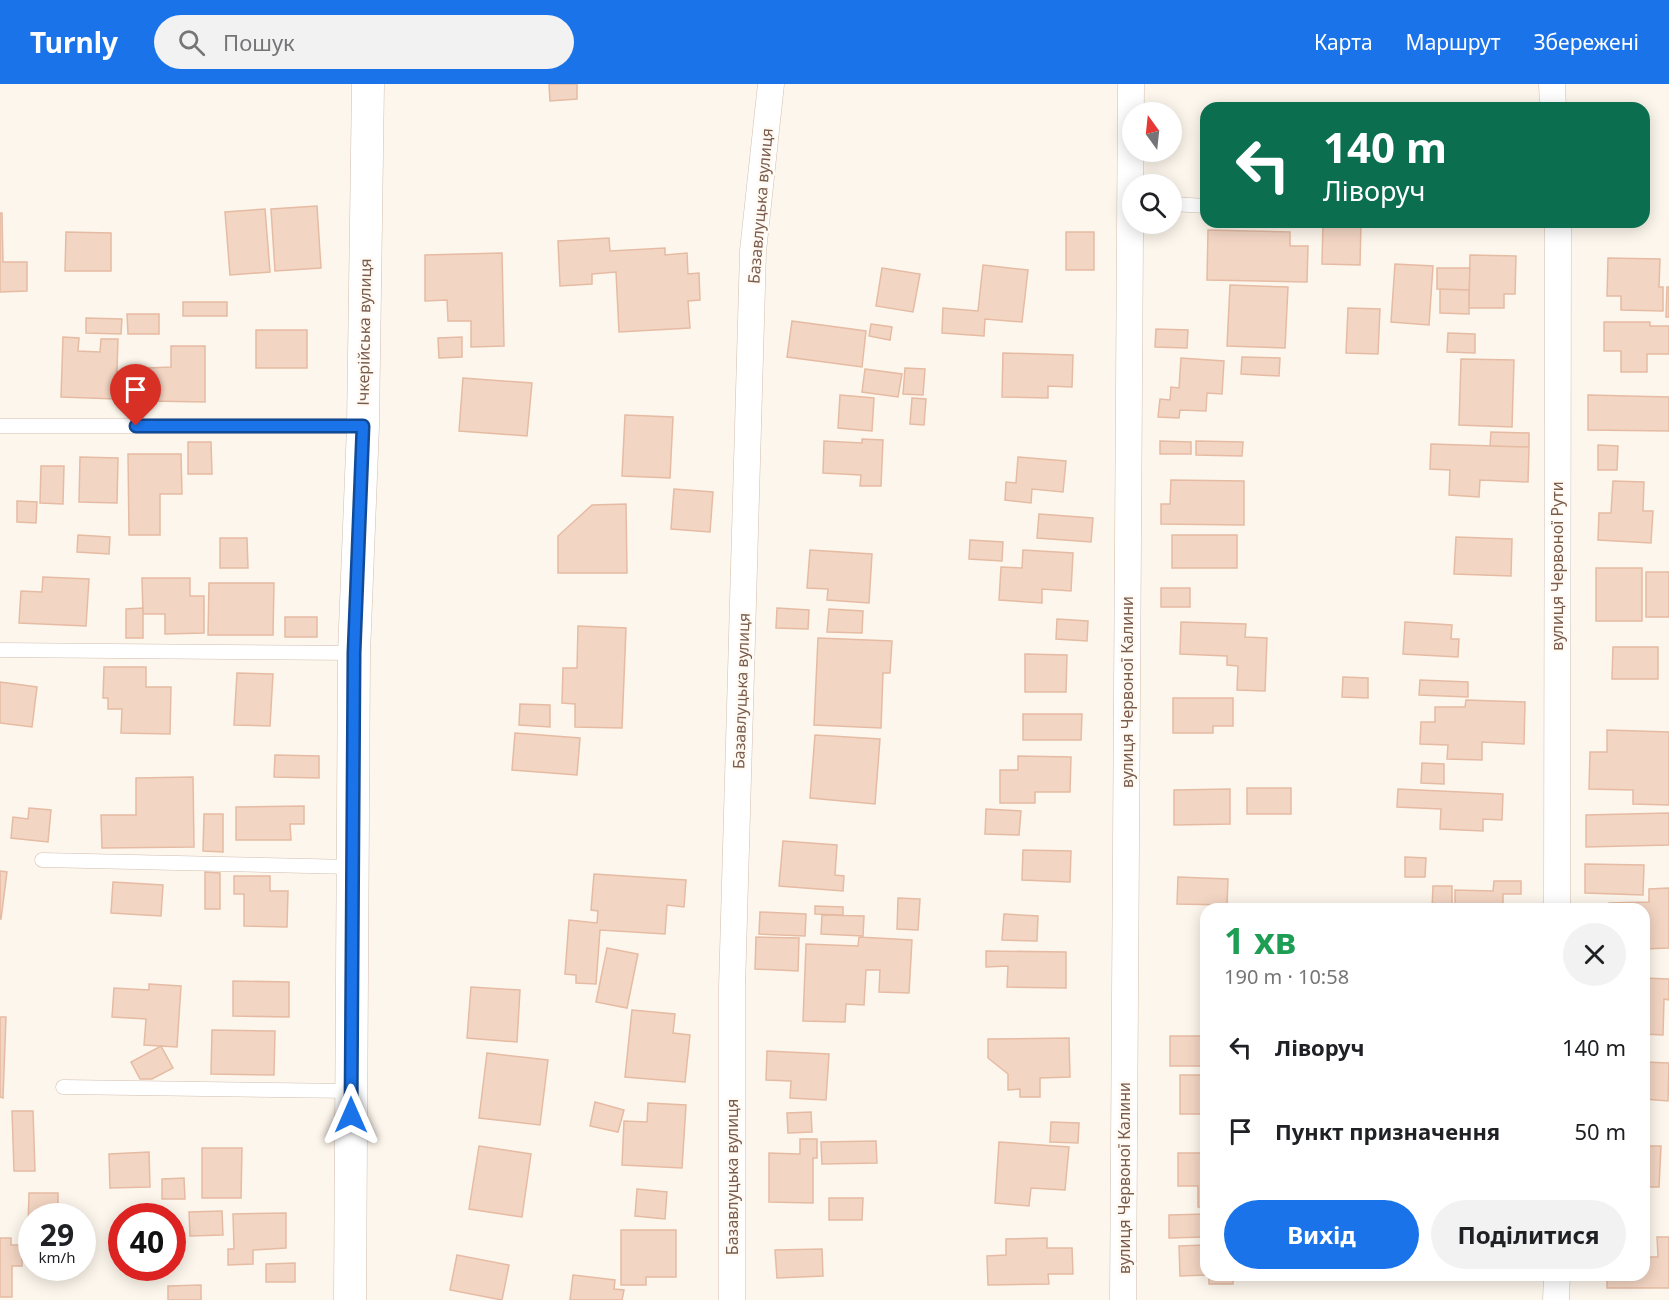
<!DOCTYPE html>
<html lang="uk">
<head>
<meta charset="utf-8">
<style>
  :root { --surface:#fff; --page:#f2f2f2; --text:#202124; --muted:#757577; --accent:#1a73e8 }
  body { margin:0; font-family:"Noto Sans",sans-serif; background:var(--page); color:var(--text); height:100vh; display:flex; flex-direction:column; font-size:22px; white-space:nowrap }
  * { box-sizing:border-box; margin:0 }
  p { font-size:20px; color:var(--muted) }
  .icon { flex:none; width:33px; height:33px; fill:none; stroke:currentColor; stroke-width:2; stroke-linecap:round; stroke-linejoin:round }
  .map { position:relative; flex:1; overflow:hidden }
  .details { position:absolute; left:1200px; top:819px; width:450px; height:378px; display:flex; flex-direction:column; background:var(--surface); border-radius:18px; box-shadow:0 3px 15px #0003 }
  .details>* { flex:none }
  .guide { position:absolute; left:1200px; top:18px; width:450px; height:126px; border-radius:18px; box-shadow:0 3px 15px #0003; background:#0b6e4f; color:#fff; overflow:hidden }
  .needle { width:39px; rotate:345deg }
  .buttons { position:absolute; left:1122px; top:18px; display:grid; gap:12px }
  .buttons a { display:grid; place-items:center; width:60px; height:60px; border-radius:50%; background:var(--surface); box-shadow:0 3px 15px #0003; font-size:30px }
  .speed { position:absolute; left:18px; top:1119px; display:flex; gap:12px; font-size:30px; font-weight:700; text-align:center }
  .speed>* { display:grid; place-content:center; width:78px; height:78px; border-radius:50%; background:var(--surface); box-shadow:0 3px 15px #0003; line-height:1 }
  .speed small { font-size:15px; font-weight:400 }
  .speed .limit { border:9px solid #d22; background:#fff; color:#111 }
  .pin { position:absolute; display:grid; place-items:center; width:51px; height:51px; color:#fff; margin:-62px -26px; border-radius:50% 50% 50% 0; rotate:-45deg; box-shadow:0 0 6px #0007 }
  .pin .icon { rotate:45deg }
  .me { position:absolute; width:66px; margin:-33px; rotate:0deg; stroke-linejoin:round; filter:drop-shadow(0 0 4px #0008) }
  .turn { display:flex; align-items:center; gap:21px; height:126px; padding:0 24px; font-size:27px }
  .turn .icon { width:78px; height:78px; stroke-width:2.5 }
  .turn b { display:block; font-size:42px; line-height:51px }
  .round { display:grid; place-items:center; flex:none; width:63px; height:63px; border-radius:32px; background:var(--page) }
  .summary { display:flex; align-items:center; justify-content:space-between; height:102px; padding:0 24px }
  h1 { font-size:36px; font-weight:700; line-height:45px; color:#1e9e55 }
  .primary-button { display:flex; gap:12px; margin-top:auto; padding:12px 24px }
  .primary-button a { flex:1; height:69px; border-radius:36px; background:var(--accent); color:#fff; font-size:24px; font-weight:700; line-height:69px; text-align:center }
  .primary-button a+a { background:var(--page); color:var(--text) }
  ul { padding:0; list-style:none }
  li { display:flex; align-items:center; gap:18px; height:84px; padding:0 24px }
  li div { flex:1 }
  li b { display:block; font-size:22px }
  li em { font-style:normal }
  header { display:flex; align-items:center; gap:36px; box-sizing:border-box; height:84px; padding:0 30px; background:var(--accent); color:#fff }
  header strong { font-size:28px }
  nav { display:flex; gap:33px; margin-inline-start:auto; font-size:21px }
  .search { width:420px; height:54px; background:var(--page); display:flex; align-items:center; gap:15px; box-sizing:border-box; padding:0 21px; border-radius:33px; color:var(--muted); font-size:22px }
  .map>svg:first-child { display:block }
  .building { fill:#f3d5c3; stroke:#e6bba3; stroke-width:1.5 }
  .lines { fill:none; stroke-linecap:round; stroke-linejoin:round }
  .service-casing { stroke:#d1beb0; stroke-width:15 }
  .minor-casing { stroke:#d1beb0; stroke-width:27 }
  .tertiary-casing { stroke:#d1beb0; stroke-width:33 }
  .service { stroke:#fff; stroke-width:14 }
  .minor { stroke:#fff; stroke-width:26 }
  .tertiary { stroke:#fff; stroke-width:32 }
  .route-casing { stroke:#114b97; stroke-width:15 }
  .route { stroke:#1a73e8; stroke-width:10 }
  .labels { text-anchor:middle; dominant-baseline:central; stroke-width:5; stroke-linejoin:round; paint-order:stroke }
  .street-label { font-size:16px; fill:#7a5c4d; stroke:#fffaf3 }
</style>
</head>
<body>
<header>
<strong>Turnly</strong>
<div class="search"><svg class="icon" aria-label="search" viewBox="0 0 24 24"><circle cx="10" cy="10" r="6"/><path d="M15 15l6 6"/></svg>Пошук</div>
<nav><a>Карта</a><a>Маршрут</a><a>Збережені</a></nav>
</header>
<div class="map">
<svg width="1669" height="1216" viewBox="0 0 1669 1216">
  <rect width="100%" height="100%" fill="#fdf6ec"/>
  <path class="building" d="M549,0H577V15L550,17Z
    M317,122L321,184L275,187L271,125Z
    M265,125L270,188L230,191L225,128Z
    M0,129H2L3,178H27V207L0,208Z
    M1323,138L1361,139L1360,181L1322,180Z
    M1208,146L1290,148V162H1308L1307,198L1207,196Z
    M66,148L111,149V187H65Z
    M1066,148H1094V186H1066Z
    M609,154L610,167L665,164V171L687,169L688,190L699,189L700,216L688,217L690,244L619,248L616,188L592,190V200L560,202L558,157Z
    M502,169L504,262L471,263V237H448L447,216L425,217V171Z
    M1470,171L1516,172L1515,210H1504V224H1469Z
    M1608,174L1660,175L1659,203H1663V227L1621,226V212H1607Z
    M1395,180L1433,182L1429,241L1391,238Z
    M983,181L1028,186L1022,238L985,235L984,252L942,249L943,224L978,227Z
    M882,184L920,190L913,228L876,222Z
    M1437,184H1470L1469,206L1437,205Z
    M1230,201L1288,203L1285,264L1227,262Z
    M1667,203H1669V233H1666Z
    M1440,205L1469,206V230L1440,229Z
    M183,218H227V232H183Z
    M1348,224L1380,225L1378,270L1346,269Z
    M127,230H159V250H128Z
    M86,234L122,235L121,250L86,249Z
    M792,237L866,247L862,283L787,273Z
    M1604,238H1650V242H1669V270H1647V288H1621V267H1604Z
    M871,240L892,243L890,256L869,252Z
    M1156,245L1188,246L1187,264L1155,263Z
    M256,246H307V284H256Z
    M1448,249L1475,250V269L1447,268Z
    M63,253L79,254L78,267L100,268L101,255H118L116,315L61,313Z
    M462,253V273L439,274L438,254Z
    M171,262H205V318L147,317L148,284L171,283Z
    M1003,269L1073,271L1072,303L1048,302V314L1002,313Z
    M1242,273L1280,274L1279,292L1241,290Z
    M1181,274L1224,277L1222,310L1207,309L1206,327L1180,326L1179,334L1158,333L1160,315L1170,316L1171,303L1179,304Z
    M1461,275L1514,276L1512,343L1459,341Z
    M905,284L925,285L923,311L903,310Z
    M865,285L902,290L898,313L862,308Z
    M463,294L532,299L527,352L459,347Z
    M840,311L874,314L872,347L838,344Z
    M1588,311L1669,313V347L1588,346Z
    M912,314L926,315L924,341L910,340Z
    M625,331L673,333L670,394L622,392Z
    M1491,348L1529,349V363L1490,362Z
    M862,355L883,356L881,402H860L861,391L823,389L824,357L862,359Z
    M1160,357L1191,358V370H1160Z
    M1196,357L1243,358L1242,372L1196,371Z
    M188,358H211L212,390H188Z
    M1431,360L1529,363L1528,398L1480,396L1479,413L1449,411L1450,386L1430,385Z
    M1598,361L1618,362L1617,386H1598Z
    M128,370H181L182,410H160V451H129Z
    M80,373L118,374L117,419L79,418Z
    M1018,373L1066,377L1063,408L1032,405L1031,419L1005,416L1006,398L1016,399Z
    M41,382H64L63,420L40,419Z
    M1171,396L1244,397V441L1161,440V420H1170Z
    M1613,397L1644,398L1643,427H1653L1651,459L1598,456L1599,429H1611Z
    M674,405L713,408L710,448L671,445Z
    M17,417L37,418L36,439L17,438Z
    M626,420L627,489H558V452L592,421Z
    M1039,430L1093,434L1091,458L1037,454Z
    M78,451L110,453L109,470L77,468Z
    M1172,451H1237V484H1172Z
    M1456,453L1512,455L1511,492L1454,490Z
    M220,454H247L248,484H220Z
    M970,456L1003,458L1002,477L969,475Z
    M810,466L872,470L869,519L827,516L828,505L807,504Z
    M1023,466L1073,469L1071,507L1042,505V519L999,516L1001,483L1022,484Z
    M1596,484H1642V537H1596Z
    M1646,488H1669V533H1646Z
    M43,493L89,495L86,542L19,539L21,507L42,508Z
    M142,494H190V512H204V549L165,550V530H143Z
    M209,499H274L273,551H208Z
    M1161,504H1190V523H1161Z
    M143,524V554H126V525Z
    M777,524L809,526L808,545L776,544Z
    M829,525L863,527L862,549L827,548Z
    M285,533H317V553H285Z
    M1057,535L1088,537L1087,557L1056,555Z
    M1181,538L1246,540L1245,553L1267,554L1265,607L1237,606L1238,582L1227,581V572L1180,570Z
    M1405,538L1452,541L1451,555H1459L1458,573L1403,570Z
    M578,542L626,544L622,644L575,643V620L562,619L563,584H577Z
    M818,554L892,557L890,589H883L881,644L814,641Z
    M1613,563H1658V595H1612Z
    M1025,570L1067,571L1066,608H1025Z
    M104,583H146V603H171L170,650L121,649L122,625H108V614H103Z
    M237,589L273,590L270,642L234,641Z
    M1343,593L1368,594V614L1342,613Z
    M1420,596L1468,598V613L1419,611Z
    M0,598L37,603L32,643L0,639Z
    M1173,614H1233V642H1213V649H1173Z
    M1466,616L1525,618L1524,660L1482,658V676L1447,675L1448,661L1420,660L1421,638H1435V623H1465Z
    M520,620L550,621V643L519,641Z
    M1023,630H1082L1081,656H1023Z
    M1607,646L1669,648V721L1633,720V706L1589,705L1590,668H1607Z
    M515,649L580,654L577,691L512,686Z
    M815,651L880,655L875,720L810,714Z
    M275,671L319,672V694L274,693Z
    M1018,672L1071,673L1070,708H1035V719H1000V686H1018Z
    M1422,679L1444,680V700L1421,699Z
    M193,693L194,763L102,764L101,731H136V694Z
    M1247,704H1291V730H1247Z
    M1230,705V740L1174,741V706Z
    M1398,705L1503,710L1502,736L1483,735V747L1440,745L1441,725L1397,723Z
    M304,722V740H290L291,756H236V723Z
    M29,724L51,726L48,758L11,754L13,733L28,735Z
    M986,725L1021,727L1019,751L985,750Z
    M1669,729V761L1586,763V731Z
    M204,730H223V768L203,767Z
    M783,757L837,761L835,791L844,792L843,807L779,802Z
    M1023,766L1071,767L1070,798L1022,796Z
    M1405,773L1426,774L1425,793H1405Z
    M1585,780L1644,781L1643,811L1585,809Z
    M0,787L7,788L1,835H0Z
    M205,788L220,789V825H205Z
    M594,790L686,796L684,823L667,821L665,850L600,846L596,900L576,899V891L565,890L569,836L597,839L598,827L591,826Z
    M234,792H270V807H288L287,843L244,842V810H234Z
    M1178,793L1228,795L1227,821L1177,820Z
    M1494,797H1521V810H1503V825H1455V806L1493,807Z
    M113,798L163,801L161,832L111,829Z
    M1433,802H1452V825H1432Z
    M1669,804V864L1644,865V825H1609V819L1649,818V805Z
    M898,814L920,815L918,846L897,845Z
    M815,822L843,823V831L815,830Z
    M760,828L806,830L805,852L759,850Z
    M1004,830L1038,832L1037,857L1002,856Z
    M822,831L864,832L863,852L821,850Z
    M756,853L799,854L798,887L755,885Z
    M859,853L912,856L909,909L879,908L880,886H866L864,921L846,920L845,938L803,937L806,860L858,862Z
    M607,864L638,870L627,924L596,918Z
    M986,867L1066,868V904L1007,903L1008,882L986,883Z
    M1644,894L1669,895V916L1664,915L1663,951L1644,950Z
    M233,897L289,898V933L233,932Z
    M149,900L181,902L177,963L144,961L146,935L112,933L114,904L149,906Z
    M471,903L520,906L517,958L467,954Z
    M632,926L675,930L673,949L690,951L685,998L625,993Z
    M0,933H6L3,1014L0,1013Z
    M212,946L275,947L274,991L211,990Z
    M1170,952H1206V982H1170Z
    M1069,954L1070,993L1040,994V1013H1020V1005L1008,1006V990L988,974V955Z
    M161,962L173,984L152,995H140L131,978Z
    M767,967L829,970L826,1016L790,1014L791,997L766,996Z
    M487,969L548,976L540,1041L479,1034Z
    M1644,978L1669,979L1668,1017L1644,1015Z
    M1180,991H1206V1043H1205V1030H1180Z
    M595,1018L624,1026L618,1048L590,1042Z
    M648,1019L686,1021L682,1084L622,1081L624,1037L647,1038Z
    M12,1027H33L35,1087H14Z
    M811,1028L812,1048L788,1049L787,1029Z
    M1051,1038L1079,1039L1078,1059L1050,1058Z
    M800,1055H817V1074H813V1119L769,1118V1069L800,1070Z
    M876,1057L877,1079L822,1080L821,1058Z
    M999,1058L1069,1063L1065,1106L1031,1104L1029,1122L995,1119Z
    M479,1062L531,1070L522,1133L469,1125Z
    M1644,1062H1661L1659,1103H1644Z
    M202,1064H242L241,1114H202Z
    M149,1068L150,1103L110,1104L109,1070Z
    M1178,1069H1206V1123H1198V1102H1178Z
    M184,1094L185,1115H162V1095Z
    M637,1105L667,1108L665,1135L635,1132Z
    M29,1109H58V1132H32V1145H28Z
    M829,1114H863L862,1136H829Z
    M222,1127L223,1151L190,1152L189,1128Z
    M286,1129V1164L253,1166V1180L228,1181V1165H234L233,1130Z
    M1206,1130V1153L1169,1154V1131Z
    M621,1146H676V1193H646V1201H621Z
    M1657,1153H1669V1204H1607V1191H1644V1173H1658Z
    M0,1154H11V1161H22V1182H12V1213H0Z
    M1047,1154V1164H1072L1073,1190H1048L1049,1200L988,1201L987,1172L1006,1171V1155Z
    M1206,1161V1191L1180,1192L1179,1162Z
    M822,1165L823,1192L777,1194L775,1166Z
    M457,1171L509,1181L502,1216L450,1206Z
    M295,1179V1198H266V1180Z
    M573,1191L615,1196L614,1205L624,1206L622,1216H570Z
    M1209,1191H1233V1200H1209Z
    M1444,1191H1503V1193H1444Z
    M201,1201V1216H168V1202Z"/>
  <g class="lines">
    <defs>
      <path id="service" d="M1172,120L1206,122
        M0,342H363
        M0,566L354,569
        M42,776L352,783
        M63,1003L351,1007"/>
      <path id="minor" d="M1552,0L1553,24
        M1557,825L1558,138
        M732,1216V904L753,167L771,0
        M1123,1216L1131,0
        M1556,1216L1557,1191"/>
      <path id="tertiary" d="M350,1216L354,569L363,342L368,0"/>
    </defs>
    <use href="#service" class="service-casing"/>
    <use href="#minor" class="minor-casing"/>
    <use href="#tertiary" class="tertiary-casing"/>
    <use href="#service" class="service"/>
    <use href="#minor" class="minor"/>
    <use href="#tertiary" class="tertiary"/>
  </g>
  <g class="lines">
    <defs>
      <path id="route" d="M136,342H363L354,569L351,1031"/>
    </defs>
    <use href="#route" class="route-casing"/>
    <use href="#route" class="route"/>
  </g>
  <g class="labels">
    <g class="street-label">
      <text transform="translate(760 122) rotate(-85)">Базавлуцька вулиця</text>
      <text transform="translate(364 248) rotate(-89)">Ічкерійська вулиця</text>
      <text transform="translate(1557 482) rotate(-90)">вулиця Червоної Рути</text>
      <text transform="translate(741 607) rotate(-88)">Базавлуцька вулиця</text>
      <text transform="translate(1127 608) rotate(-90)">вулиця Червоної Калини</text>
      <text transform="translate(732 1093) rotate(-90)">Базавлуцька вулиця</text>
      <text transform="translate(1124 1094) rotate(-90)">вулиця Червоної Калини</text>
    </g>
  </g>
</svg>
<div class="buttons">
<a><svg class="needle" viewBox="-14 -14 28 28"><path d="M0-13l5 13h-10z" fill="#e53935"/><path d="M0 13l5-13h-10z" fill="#757577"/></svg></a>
<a><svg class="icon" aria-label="search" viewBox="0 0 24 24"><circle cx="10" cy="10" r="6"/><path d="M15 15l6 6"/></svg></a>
</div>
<div class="speed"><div>29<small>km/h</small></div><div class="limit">40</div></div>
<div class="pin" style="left:136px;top:342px;background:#d93025"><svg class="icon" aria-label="arrive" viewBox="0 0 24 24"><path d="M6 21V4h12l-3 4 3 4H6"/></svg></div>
<svg class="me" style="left:351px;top:1031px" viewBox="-20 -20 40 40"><path d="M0-17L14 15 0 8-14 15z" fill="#1a73e8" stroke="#fff" stroke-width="4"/></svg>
<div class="guide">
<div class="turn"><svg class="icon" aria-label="left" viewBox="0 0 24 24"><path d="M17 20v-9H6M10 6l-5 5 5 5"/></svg><div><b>140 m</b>Ліворуч</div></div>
</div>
<section class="details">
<div class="summary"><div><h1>1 хв</h1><p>190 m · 10:58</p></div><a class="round"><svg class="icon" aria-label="close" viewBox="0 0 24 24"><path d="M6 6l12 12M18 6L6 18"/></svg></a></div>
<ul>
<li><svg class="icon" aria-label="left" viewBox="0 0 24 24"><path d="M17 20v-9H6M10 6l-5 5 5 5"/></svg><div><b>Ліворуч</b></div><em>140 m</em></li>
<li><svg class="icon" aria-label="arrive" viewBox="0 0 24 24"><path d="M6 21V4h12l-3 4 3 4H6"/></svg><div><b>Пункт призначення</b></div><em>50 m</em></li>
</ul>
<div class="primary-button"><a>Вихід</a><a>Поділитися</a></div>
</section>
</div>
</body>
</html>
